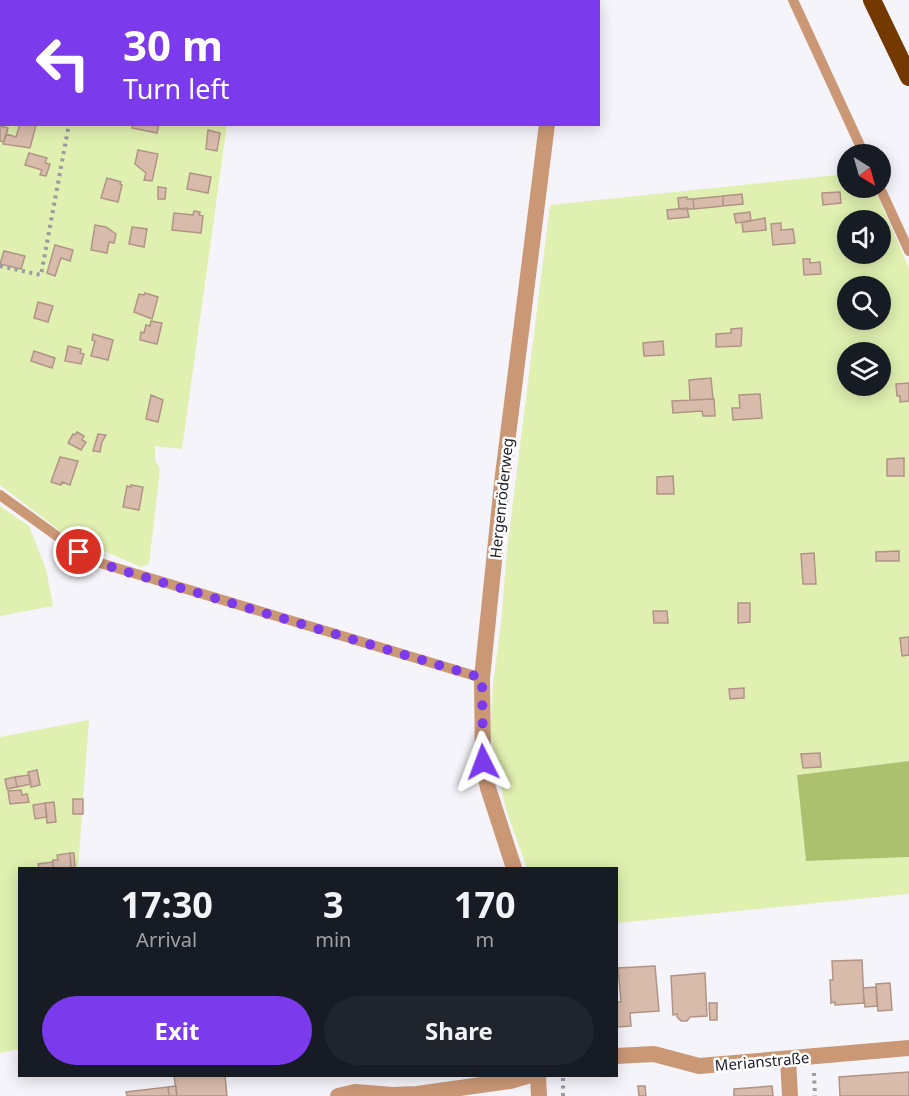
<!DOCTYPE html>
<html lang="en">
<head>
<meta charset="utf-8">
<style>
  :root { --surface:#171b24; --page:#20242c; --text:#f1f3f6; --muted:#9ea1a6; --accent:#7c3aed }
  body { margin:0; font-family:"Noto Sans",sans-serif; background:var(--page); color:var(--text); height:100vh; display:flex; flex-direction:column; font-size:22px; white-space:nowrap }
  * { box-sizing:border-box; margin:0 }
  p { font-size:20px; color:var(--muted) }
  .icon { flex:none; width:33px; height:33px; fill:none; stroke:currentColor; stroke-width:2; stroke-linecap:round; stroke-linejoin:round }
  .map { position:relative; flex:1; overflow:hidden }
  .drawer { position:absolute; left:18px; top:867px; width:600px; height:210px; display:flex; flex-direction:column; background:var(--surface); border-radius:0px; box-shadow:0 3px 15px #0003 }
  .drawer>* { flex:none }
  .guide { position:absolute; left:0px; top:0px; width:600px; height:126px; box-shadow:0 3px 15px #0003; background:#7c3aed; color:#fff; overflow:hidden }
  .needle { width:39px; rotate:143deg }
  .controls { position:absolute; left:837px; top:144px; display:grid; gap:12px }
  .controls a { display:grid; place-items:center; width:54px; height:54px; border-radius:50%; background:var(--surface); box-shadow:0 3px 15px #0003; font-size:30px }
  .pin { position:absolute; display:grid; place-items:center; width:51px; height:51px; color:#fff; margin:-26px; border:3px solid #fff; border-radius:50%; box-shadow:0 2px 6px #0007 }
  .me { position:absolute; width:66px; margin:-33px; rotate:357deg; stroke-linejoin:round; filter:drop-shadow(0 0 4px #0008) }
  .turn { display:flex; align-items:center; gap:21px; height:126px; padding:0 24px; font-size:27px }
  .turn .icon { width:78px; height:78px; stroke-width:2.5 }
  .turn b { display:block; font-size:42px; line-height:51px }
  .eta { display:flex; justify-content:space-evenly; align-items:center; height:102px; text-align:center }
  .eta b { font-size:36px; font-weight:700; line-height:42px }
  .button { display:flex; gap:12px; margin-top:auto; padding:12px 24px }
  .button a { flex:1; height:69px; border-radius:36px; background:var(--accent); color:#fff; font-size:24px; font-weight:700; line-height:69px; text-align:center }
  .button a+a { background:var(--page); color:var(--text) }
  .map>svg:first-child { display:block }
  .green { fill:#e0f0b0; fill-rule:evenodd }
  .forest { fill:#acc06d }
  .building { fill:#d9bbac; stroke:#b09485; stroke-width:1.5 }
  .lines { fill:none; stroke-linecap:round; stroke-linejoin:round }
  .path { stroke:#9b9aa2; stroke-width:4; stroke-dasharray:3 4.5; stroke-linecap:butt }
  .service { stroke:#cb9876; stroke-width:10 }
  .minor { stroke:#cb9876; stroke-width:16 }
  .motorway { stroke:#743801; stroke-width:18 }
  .route { stroke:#7c3aed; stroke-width:10; stroke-dasharray:0 18 }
  .labels { text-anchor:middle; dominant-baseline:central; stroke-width:5; stroke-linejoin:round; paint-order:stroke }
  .street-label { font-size:15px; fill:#21202a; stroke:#fff }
</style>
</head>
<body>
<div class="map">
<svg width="909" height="1096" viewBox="0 0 909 1096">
  <rect width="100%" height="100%" fill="#f5f4fa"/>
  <path class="green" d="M0,0H244L2,2V124L227,125L182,449L155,446V460L160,469L149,564L141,567L64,534L0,485Z
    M847,174L848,188H874L909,268V761L797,775L806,861L909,857V894L617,923L616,868H527L506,810L490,733L493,684L501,623L507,550L550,205ZM848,220H880V254H848ZM848,286H880V320H848ZM848,352H880V386H848Z
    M0,506L29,526L46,569L53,606L0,616Z
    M89,720L78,868H20L19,1049L0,1053V737Z"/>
  <path class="forest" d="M909,761V857L806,861L797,775Z"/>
  <path class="building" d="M20,124L36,125L30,148L3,144L6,134L16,137Z
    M133,124H159L157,133L132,128Z
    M0,126L8,128L4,142L0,141Z
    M208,130L220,133L217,151L206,149Z
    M138,150L158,154L152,181L144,180L146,173L135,164Z
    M29,153L47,158L45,163L50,164L46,176L40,175L42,170L25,165Z
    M190,173L211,177L208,193L187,189Z
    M107,178L121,182L120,184L122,185L118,202L101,198Z
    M158,187L166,188L165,199H158Z
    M840,192L841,203L823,205L822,193Z
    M742,194L743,204L723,206V196Z
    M723,196V206L694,209L693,199Z
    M687,197V199H693L694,209H679L678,198Z
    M687,208L689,217L668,219L667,210Z
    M194,211L200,212L199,215L203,216L201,233L172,230L174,213L193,215Z
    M750,212L751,221L736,223L734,214Z
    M765,218L766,230L743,232L742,222Z
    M781,223V230L793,229L795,243L773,245L771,224Z
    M95,225L106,227L116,234L114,243L109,242L107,253L91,250Z
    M132,227L147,229L144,247L129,244Z
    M55,245L73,250L70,261L61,258L55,276L47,273Z
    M4,251L25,256L21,269L0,264Z
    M803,259H810V263L820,262L821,274L804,275Z
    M145,293L158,297L152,319L134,312L139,294L144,295Z
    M38,302L53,306L48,322L34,318Z
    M151,321L162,323L157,344L140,340L141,332L144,333L146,325L150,326Z
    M742,328L741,346L716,347V334L731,333V329Z
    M93,334L113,340L108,360L91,356L95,341L92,340Z
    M663,341L664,355L644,356L643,343Z
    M68,346L81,349L80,353L84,354L81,364L65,361Z
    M34,351L55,358L52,368L31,361Z
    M711,378L713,399L690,400L689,380Z
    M909,383V401L900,402V396H897L896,384Z
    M760,394L762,418L733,420L732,408H740L739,395Z
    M151,395L163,400L158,422L146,419Z
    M713,399H714L715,416H703L702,411L673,413L672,401Z
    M77,432L84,436L82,440L86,442L81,450L68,443L73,434L75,435Z
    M98,434L106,435L102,442L100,452L93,451Z
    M60,457L78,461L70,485L62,482L61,485L51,482Z
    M904,458V476H887V459Z
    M673,476L674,494H657V477Z
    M131,485L143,487L139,510L123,507L127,486L131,487Z
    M899,551V561H876V552Z
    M814,553L816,584H803L801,554Z
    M738,603H750V622L738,623Z
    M653,611H667L668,623H654Z
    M909,637V655L902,656L900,638Z
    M744,688V698L730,699L729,689Z
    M820,753L821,767L803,768L801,754Z
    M37,770L40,785L31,787L28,772Z
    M29,775L31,784L17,787L15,777Z
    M15,777L17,787L7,789L5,779Z
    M21,790L22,795L27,794L29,802L10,804L8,791Z
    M73,799H83V814H73Z
    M54,802L56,822L47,823L45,803Z
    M45,803L47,817L35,819L33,805Z
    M70,853H74L75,868H71Z
    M70,853L71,868H53V860H58L57,855Z
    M53,862V868H39L38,864Z
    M862,960L864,1003L835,1005V1002L831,1003L830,980H833L832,961Z
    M655,966L659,1011L630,1013L631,1026L616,1027V1002H621L618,968Z
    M705,973L707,1016L690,1017L687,1021H681L677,1017V1014L673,1015L671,976Z
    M890,983L892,1010L878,1011L876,984Z
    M876,987L877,1006L865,1007L863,988Z
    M709,1003H717V1020H710Z
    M909,1072V1096H840L839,1077Z
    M174,1076H225L227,1096H177Z
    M176,1086L177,1096H169L168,1087Z
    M638,1086H645L646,1096H639Z
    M772,1086L773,1096H734V1089Z
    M168,1087L169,1096H127L126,1092Z"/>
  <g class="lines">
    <path class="path" d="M92,2V0
      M0,94H2
      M0,266L41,275L69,124
      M814,1073L815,1096
      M563,1096V1076"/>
    <path class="service" d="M793,0L864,154
      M880,188L909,251
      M0,495L79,552L100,563L482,678"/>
    <path class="minor" d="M562,2V0
      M514,868L488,788L483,762L482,678L502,483L547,124
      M616,1056L654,1054L699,1066L909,1048
      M788,1059L790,1096
      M538,1076L539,1096
      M338,1096L355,1092L393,1095L417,1094L510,1081L527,1076"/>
    <path class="motorway" d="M872,0L909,77"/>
  </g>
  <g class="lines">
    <path class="route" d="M79,552L100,563L124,571L482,678L483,762"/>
  </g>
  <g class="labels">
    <g class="street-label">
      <text transform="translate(501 498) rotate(-84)">Hergenröderweg</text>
      <text transform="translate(762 1061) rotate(-5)">Merianstraße</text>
    </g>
  </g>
</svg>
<div class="controls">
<a><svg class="needle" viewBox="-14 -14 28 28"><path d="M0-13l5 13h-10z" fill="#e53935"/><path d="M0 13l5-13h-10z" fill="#9ea1a6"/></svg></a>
<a><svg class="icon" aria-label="sound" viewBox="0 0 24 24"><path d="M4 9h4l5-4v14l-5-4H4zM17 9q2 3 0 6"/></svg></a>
<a><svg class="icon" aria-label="search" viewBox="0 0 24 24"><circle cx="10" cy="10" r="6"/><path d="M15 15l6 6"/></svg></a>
<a><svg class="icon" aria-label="layers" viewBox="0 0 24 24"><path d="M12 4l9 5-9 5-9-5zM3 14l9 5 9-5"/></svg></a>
</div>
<div class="pin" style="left:79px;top:552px;background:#d93025"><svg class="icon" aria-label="arrive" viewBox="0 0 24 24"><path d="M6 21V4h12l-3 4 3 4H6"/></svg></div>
<svg class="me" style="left:483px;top:762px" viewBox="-20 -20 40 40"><path d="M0-17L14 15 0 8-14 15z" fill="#7c3aed" stroke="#fff" stroke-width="4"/></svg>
<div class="guide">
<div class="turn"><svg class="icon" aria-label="left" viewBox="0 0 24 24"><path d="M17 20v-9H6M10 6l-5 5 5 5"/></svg><div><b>30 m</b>Turn left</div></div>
</div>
<section class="drawer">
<div class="eta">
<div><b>17:30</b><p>Arrival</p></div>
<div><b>3</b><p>min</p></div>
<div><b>170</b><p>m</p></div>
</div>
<div class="button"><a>Exit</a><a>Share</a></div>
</section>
</div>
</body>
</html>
